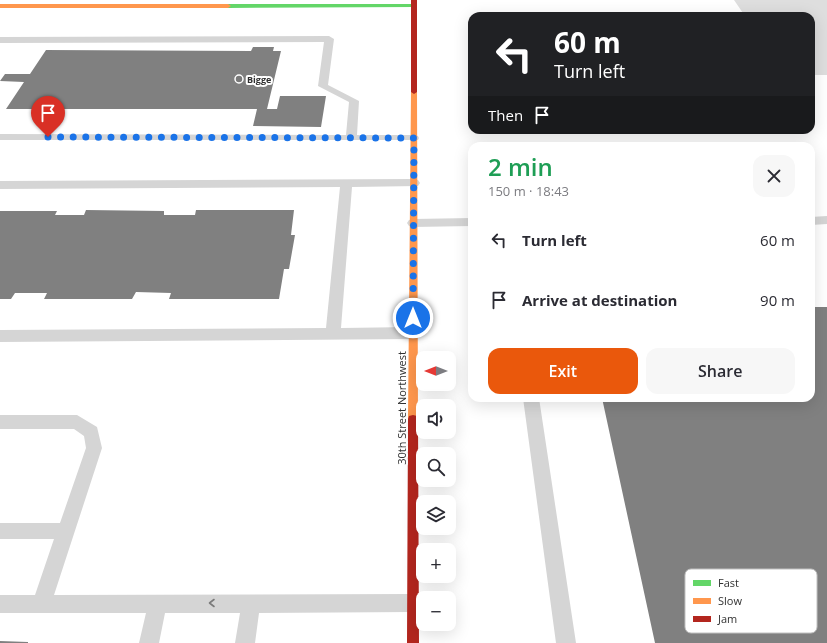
<!DOCTYPE html>
<html lang="en">
<head>
<meta charset="utf-8">
<style>
  :root { --surface:#fff; --page:#f7f7f7; --text:#2b2b33; --muted:#7c7c81; --accent:#ea580c }
  body { margin:0; font-family:"Open Sans",sans-serif; background:var(--page); color:var(--text); height:100vh; display:flex; flex-direction:column; font-size:15px; white-space:nowrap }
  * { box-sizing:border-box; margin:0 }
  p { font-size:13px; color:var(--muted) }
  .icon { flex:none; width:22px; height:22px; fill:none; stroke:currentColor; stroke-width:2; stroke-linecap:round; stroke-linejoin:round }
  .map { position:relative; flex:1; overflow:hidden }
  .side { position:absolute; left:468px; top:142px; width:347px; height:260px; display:flex; flex-direction:column; background:var(--surface); border-radius:12px; box-shadow:0 4px 16px #0002 }
  .side>* { flex:none }
  .hud { position:absolute; left:468px; top:12px; width:347px; height:122px; border-radius:12px; box-shadow:0 4px 16px #0002; background:#202124; color:#fff; overflow:hidden }
  .needle { width:26px; rotate:270deg }
  .controls { position:absolute; left:416px; top:351px; display:grid; gap:8px }
  .controls a { display:grid; place-items:center; width:40px; height:40px; border-radius:8px; background:var(--surface); box-shadow:0 4px 16px #0002; font-size:20px }
  .pin { position:absolute; display:grid; place-items:center; width:34px; height:34px; color:#fff; margin:-41px -17px; border-radius:50% 50% 50% 0; rotate:-45deg; box-shadow:0 0 4px #0007 }
  .pin .icon { rotate:45deg }
  .me { position:absolute; width:44px; margin:-22px; rotate:0deg; stroke-linejoin:round; filter:drop-shadow(0 0 3px #0008) }
  .turn { display:flex; align-items:center; gap:14px; height:84px; padding:0 20px; font-size:18px }
  .turn .icon { width:52px; height:52px; stroke-width:2.5 }
  .turn b { display:block; font-size:28px; line-height:34px }
  .then { display:flex; align-items:center; height:38px; padding:0 20px; background:#0003; gap:8px; font-size:15px }
  .round { display:grid; place-items:center; flex:none; width:42px; height:42px; border-radius:12px; background:var(--page) }
  .headline { display:flex; align-items:center; justify-content:space-between; height:68px; padding:0 20px }
  h1 { font-size:24px; font-weight:600; line-height:30px; color:#1e9e55 }
  .button { display:flex; gap:8px; margin-top:auto; padding:8px 20px }
  .button a { flex:1; height:46px; border-radius:12px; background:var(--accent); color:#fff; font-size:16px; font-weight:600; line-height:46px; text-align:center }
  .button a+a { background:var(--page); color:var(--text) }
  ul { padding:0; list-style:none }
  li { display:flex; align-items:center; gap:12px; height:60px; padding:0 20px }
  li div { flex:1 }
  li b { display:block; font-size:15px }
  li em { font-style:normal }
  .map>svg:first-child { display:block }
  .green { fill:#f0f6ed }
  .lines { fill:none; stroke-linecap:round; stroke-linejoin:round }
  .taxiway { fill:#dedede; fill-rule:evenodd }
  .runway { fill:#dedede; fill-rule:evenodd }
  .building { fill:#808080 }
  .lane { fill:#d5d5d5; fill-rule:evenodd }
  .fast { fill:#63d668; fill-rule:evenodd }
  .slow { fill:#ff974d; fill-rule:evenodd }
  .jam { fill:#b3261e; fill-rule:evenodd }
  .oneway { stroke:#7b7b7b }
  .route { stroke:#1a73e8; stroke-width:7; stroke-dasharray:0 12.6 }
  .poi-dot { fill:#797979; stroke:#fff; stroke-width:1.5 }
  .labels { text-anchor:middle; dominant-baseline:central; stroke-width:4; stroke-linejoin:round; paint-order:stroke }
  .far-poi-label { font-size:9px; font-weight:bold; fill:#313131; stroke:#fff; text-anchor:start }
  .street-label { font-size:11px; fill:#313131; stroke:#fff }
  .key { fill:#fff; stroke:#c1c1c1; stroke-width:1 }
  .key-label { font-size:11px; fill:#313131 }
</style>
</head>
<body>
<div class="map">
<svg width="827" height="643" viewBox="0 0 827 643">
  <rect width="100%" height="100%" fill="#fff"/>
  <path class="green" d="M771,0H827V10H784Z"/>
  <g class="lines">
    <path class="taxiway" d="M734,0H790L801,16H745Z"/>
    <path class="runway" d="M760,0H827V75H811V16H749Z"/>
  </g>
  <path class="building" d="M253,47H274L273,51H281L267,109H277L280,96H326L321,127L253,126L257,109H6L24,82L0,81L5,74H30L46,50L251,51Z
    M86,210L164,211V215H195L196,210H294L291,235H295L289,269H284L279,299H169L171,293L136,292L132,299H44L47,293H15L11,299H0V211H57L55,215H84Z
    M811,307H827V643H655L602,398H811Z
    M0,641L28,642V643H0Z"/>
  <g class="lines">
    <path class="lane" d="M329,36L334,39L328,85L359,101L357,135H414L418,136L419,138L418,140H0V134L346,135L349,102L318,86L324,42L0,43V37Z
      M414,179L418,180L420,183L418,186L352,187L341,328L413,327L418,329L420,333L418,337L413,339L0,342V330L326,328L340,187L0,189V181Z
      M827,216V224L811,225V217Z
      M472,218V226L413,227L409,226L407,223L409,220L413,219Z
      M523,398H539L576,643H556Z
      M0,415H77L97,427L102,448L54,595L413,594L420,596L422,603L420,610L413,612L259,613L255,643H235L240,613H165L159,643H139L146,613H0V595H35L54,539H0V523H60L86,448L84,436L74,429H0Z"/>
    <path class="fast" d="M414,4L416,5V7L228,8L225,6L228,4Z"/>
    <path class="slow" d="M0,4H228L231,6L228,8H0Z
      M414,90L417,92L418,419L417,422L413,423L409,422L408,419L411,92Z"/>
    <path class="jam" d="M411,0H417V92L414,94L411,92Z
      M413,415L417,416L418,419L419,643H407L408,419L409,416Z"/>
  </g>
  <defs><path id="oneway-chevron" d="M-2-3.5L2.5 0L-2 3.5" fill="none" stroke-width="1.6" stroke-linecap="round" stroke-linejoin="round"/></defs>
  <use class="oneway" href="#oneway-chevron" transform="translate(212 603) rotate(180)"/>
  <g class="lines">
    <path class="route" d="M48,137L414,138L413,318"/>
  </g>
  <circle class="poi-dot" cx="239" cy="79" r="4"/>
  <g class="labels">
    <g class="far-poi-label">
      <text x="247" y="79">Bigge</text>
    </g>
    <g class="street-label">
      <text transform="translate(401 408) rotate(-90)">30th Street Northwest</text>
    </g>
  </g>
  <rect x="685" y="569" width="132" height="64" rx="6" class="key"/>
  <rect x="693" y="580" width="18" height="6" fill="#63d668"/>
  <rect x="693" y="598" width="18" height="6" fill="#ff974d"/>
  <rect x="693" y="616" width="18" height="6" fill="#b3261e"/>
  <g class="key-label">
    <text x="718" y="587">Fast</text>
    <text x="718" y="605">Slow</text>
    <text x="718" y="623">Jam</text>
  </g>
</svg>
<div class="controls">
<a><svg class="needle" viewBox="-14 -14 28 28"><path d="M0-13l5 13h-10z" fill="#e53935"/><path d="M0 13l5-13h-10z" fill="#7c7c81"/></svg></a>
<a><svg class="icon" aria-label="sound" viewBox="0 0 24 24"><path d="M4 9h4l5-4v14l-5-4H4zM17 9q2 3 0 6"/></svg></a>
<a><svg class="icon" aria-label="search" viewBox="0 0 24 24"><circle cx="10" cy="10" r="6"/><path d="M15 15l6 6"/></svg></a>
<a><svg class="icon" aria-label="layers" viewBox="0 0 24 24"><path d="M12 4l9 5-9 5-9-5zM3 14l9 5 9-5"/></svg></a>
<a>+</a>
<a>−</a>
</div>
<div class="pin" style="left:48px;top:137px;background:#d93025"><svg class="icon" aria-label="arrive" viewBox="0 0 24 24"><path d="M6 21V4h12l-3 4 3 4H6"/></svg></div>
<svg class="me" style="left:413px;top:318px" viewBox="-20 -20 40 40"><circle r="17" fill="#1a73e8" stroke="#fff" stroke-width="3"/><path d="M0-11L8 9 0 5-8 9z" fill="#fff"/></svg>
<div class="hud">
<div class="turn"><svg class="icon" aria-label="left" viewBox="0 0 24 24"><path d="M17 20v-9H6M10 6l-5 5 5 5"/></svg><div><b>60 m</b>Turn left</div></div>
<div class="then">Then<svg class="icon" aria-label="arrive" viewBox="0 0 24 24"><path d="M6 21V4h12l-3 4 3 4H6"/></svg></div>
</div>
<section class="side">
<div class="headline"><div><h1>2 min</h1><p>150 m · 18:43</p></div><a class="round"><svg class="icon" aria-label="close" viewBox="0 0 24 24"><path d="M6 6l12 12M18 6L6 18"/></svg></a></div>
<ul>
<li><svg class="icon" aria-label="left" viewBox="0 0 24 24"><path d="M17 20v-9H6M10 6l-5 5 5 5"/></svg><div><b>Turn left</b></div><em>60 m</em></li>
<li><svg class="icon" aria-label="arrive" viewBox="0 0 24 24"><path d="M6 21V4h12l-3 4 3 4H6"/></svg><div><b>Arrive at destination</b></div><em>90 m</em></li>
</ul>
<div class="button"><a>Exit</a><a>Share</a></div>
</section>
</div>
</body>
</html>
